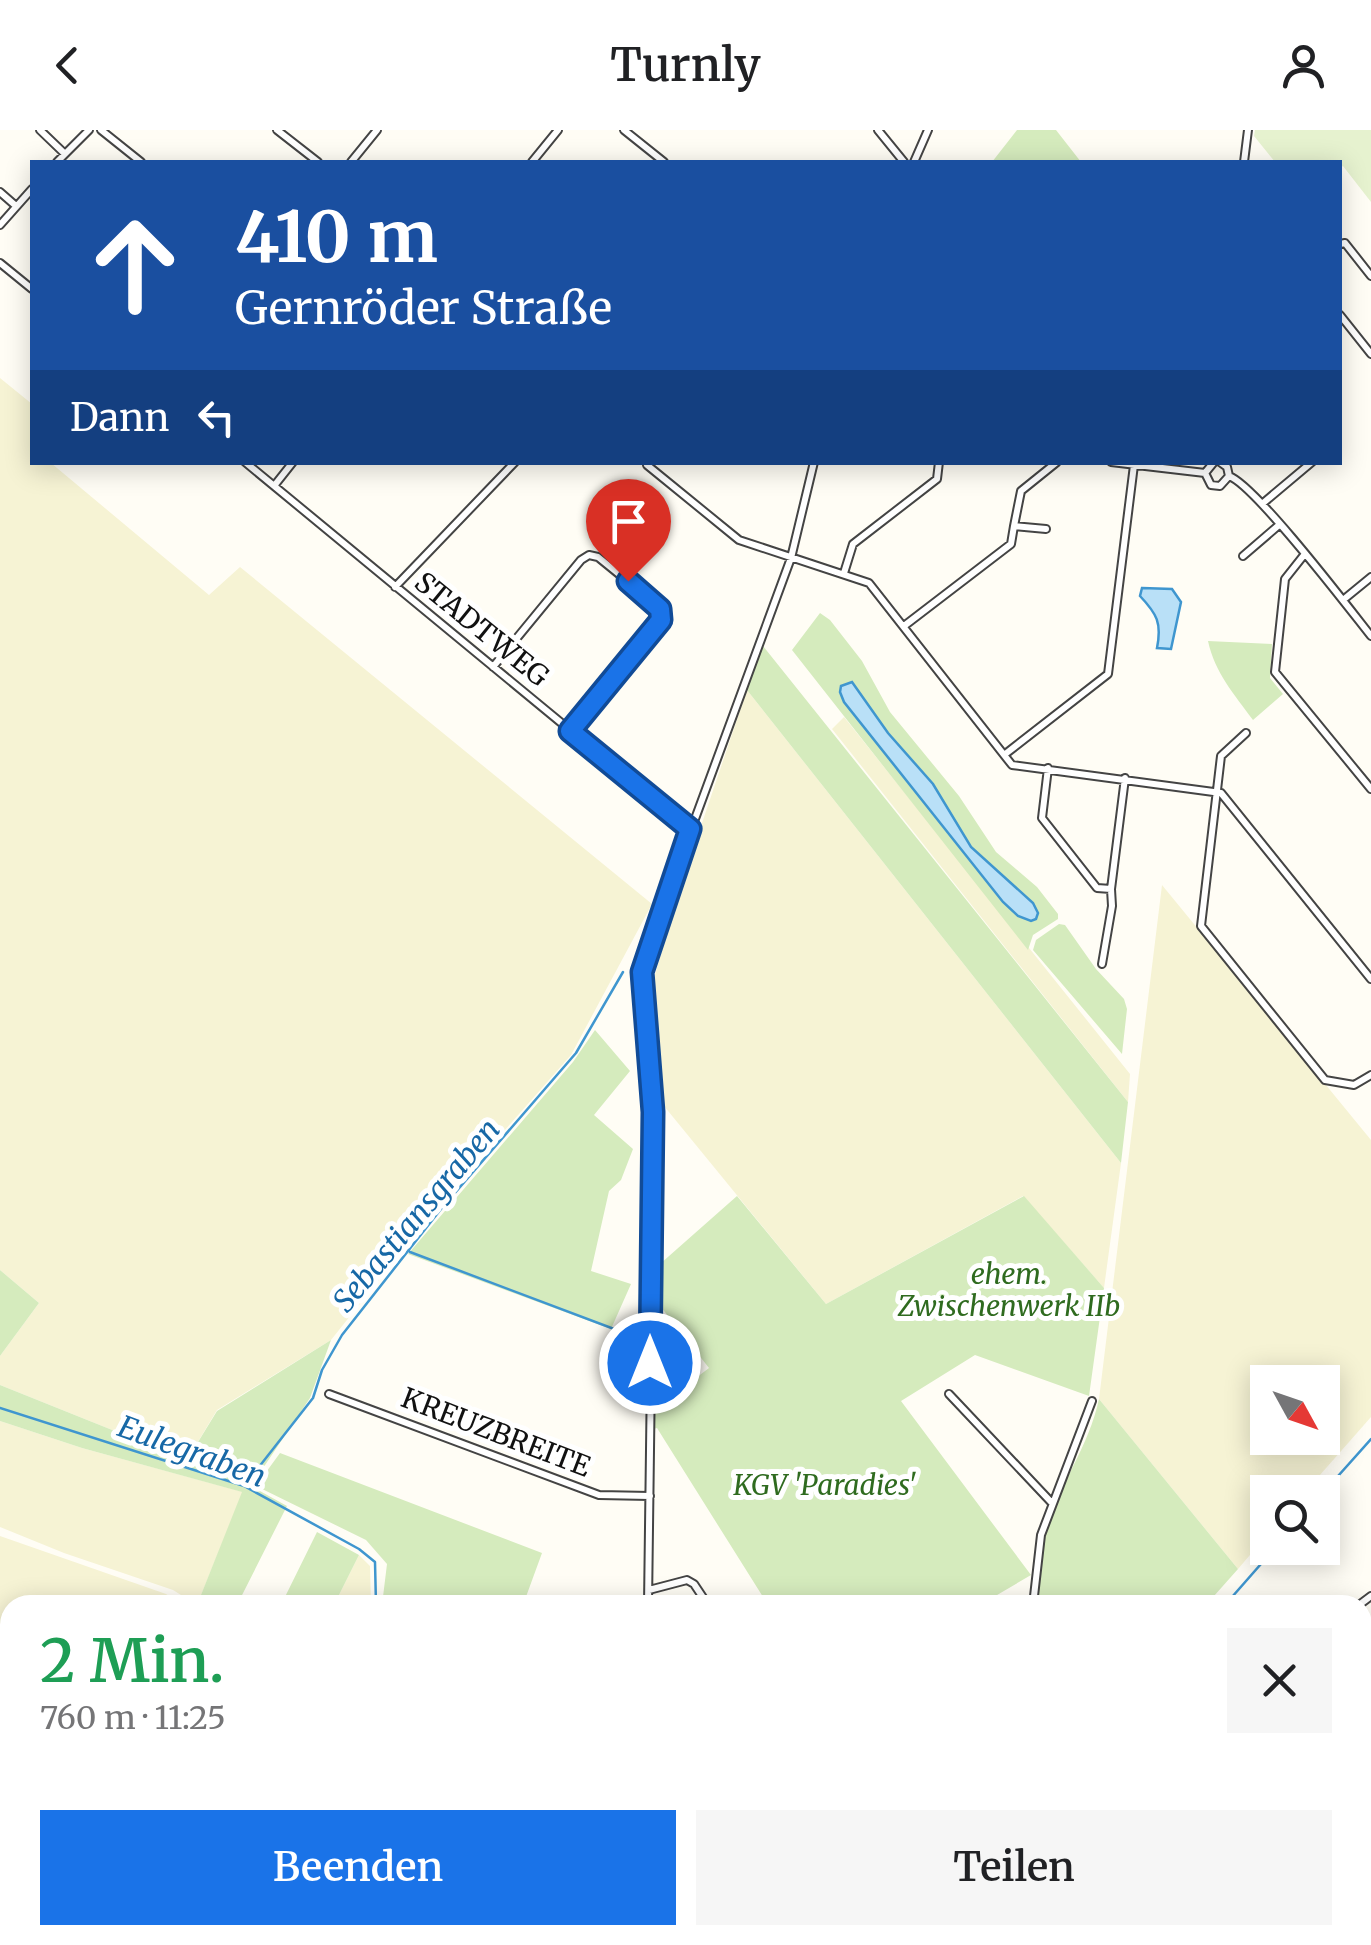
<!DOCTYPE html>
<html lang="de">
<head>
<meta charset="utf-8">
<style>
  :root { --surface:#fff; --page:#f6f6f6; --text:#202124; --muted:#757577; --accent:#1a73e8 }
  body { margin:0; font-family:Merriweather,serif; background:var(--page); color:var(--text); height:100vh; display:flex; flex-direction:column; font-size:38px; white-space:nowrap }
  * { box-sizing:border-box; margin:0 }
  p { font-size:32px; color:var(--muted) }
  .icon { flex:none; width:55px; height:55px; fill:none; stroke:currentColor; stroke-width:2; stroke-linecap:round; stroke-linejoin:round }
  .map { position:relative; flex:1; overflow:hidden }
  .details { position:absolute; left:0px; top:1465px; width:1372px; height:350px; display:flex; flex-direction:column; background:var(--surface); border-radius:30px 30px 0 0; box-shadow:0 5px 25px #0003 }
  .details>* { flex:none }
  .top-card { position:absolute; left:30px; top:30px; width:1312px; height:305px; border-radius:0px; box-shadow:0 5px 25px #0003; background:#1a4fa0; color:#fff; overflow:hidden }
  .needle { width:65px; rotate:130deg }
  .fabs { position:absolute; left:1250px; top:1235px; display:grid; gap:20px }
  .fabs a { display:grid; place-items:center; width:90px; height:90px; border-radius:0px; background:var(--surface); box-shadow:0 5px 25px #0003; font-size:50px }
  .pin { position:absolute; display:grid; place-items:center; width:85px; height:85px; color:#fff; margin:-102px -42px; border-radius:50% 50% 50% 0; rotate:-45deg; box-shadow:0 0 10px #0007 }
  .pin .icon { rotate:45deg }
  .me { position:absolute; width:110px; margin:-55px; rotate:0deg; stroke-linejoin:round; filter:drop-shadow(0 0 8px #0008) }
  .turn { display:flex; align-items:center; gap:35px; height:210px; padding:0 40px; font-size:45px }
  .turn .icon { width:130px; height:130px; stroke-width:2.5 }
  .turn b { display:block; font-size:70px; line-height:85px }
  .then { display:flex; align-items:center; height:95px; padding:0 40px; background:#0003; gap:20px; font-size:38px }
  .round { display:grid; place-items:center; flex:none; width:105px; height:105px; border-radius:0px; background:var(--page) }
  .overview { display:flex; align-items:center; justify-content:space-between; height:170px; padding:0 40px }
  h1 { font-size:60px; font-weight:600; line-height:75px; color:#1e9e55 }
  .cta { display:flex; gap:20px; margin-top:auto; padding:20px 40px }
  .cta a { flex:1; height:115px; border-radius:0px; background:var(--accent); color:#fff; font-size:40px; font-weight:600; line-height:115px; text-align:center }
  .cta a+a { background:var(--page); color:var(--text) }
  header { display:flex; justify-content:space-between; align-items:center; height:130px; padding:0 40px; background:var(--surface); font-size:45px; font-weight:600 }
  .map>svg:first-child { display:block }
  .farmland { fill:#f6f3d4; fill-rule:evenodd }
  .green { fill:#d5ebbd }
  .pitch { fill:#e6f2cf }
  .water { fill:#b9e0f7; stroke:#3f96cf; stroke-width:2.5 }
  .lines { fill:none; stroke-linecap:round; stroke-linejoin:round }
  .stream { stroke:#3f96cf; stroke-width:2.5 }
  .street-casing { stroke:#444; stroke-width:10 }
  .street { stroke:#fff; stroke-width:6 }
  .route-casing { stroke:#114b97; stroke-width:25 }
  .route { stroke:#1a73e8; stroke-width:18 }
  .labels { text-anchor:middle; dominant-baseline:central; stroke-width:10; stroke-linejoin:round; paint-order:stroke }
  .street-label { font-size:28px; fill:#111; stroke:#fff }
  .park-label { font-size:28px; font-style:italic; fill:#2f6b1f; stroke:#fff }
  .water-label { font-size:30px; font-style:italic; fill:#1768a6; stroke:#fff }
</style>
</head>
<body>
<header><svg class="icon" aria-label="back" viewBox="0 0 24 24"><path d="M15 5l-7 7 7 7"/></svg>Turnly<svg class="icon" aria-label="person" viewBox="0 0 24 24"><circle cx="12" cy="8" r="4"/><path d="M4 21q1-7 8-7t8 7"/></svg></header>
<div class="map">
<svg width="1371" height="1815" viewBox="0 0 1371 1815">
  <rect width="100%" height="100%" fill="#fffdf5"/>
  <path class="farmland" d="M0,248L32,274V332L51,333L209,465L240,437L652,774L571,925L438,1076L331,1210L217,1280L187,1330L0,1255V1226L39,1173L0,1140Z
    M747,560L1121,1033L1104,1158L1023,1066L826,1174L664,976L652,855L679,761Z
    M844,587L1130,944L1128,972L832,599Z
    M1162,755L1371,1010V1287L1305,1362H1268L1267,1405L1238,1439L1099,1269ZM1268,1252H1322V1308H1268Z
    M0,1291L82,1318L243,1362L197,1475L173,1460L64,1423L0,1397Z
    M0,1406L166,1464L183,1475H10V1735L0,1736Z
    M359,1425L370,1436L371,1475H334Z"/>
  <path class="green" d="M1017,0H1056L1081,32H992Z
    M820,483L830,490L862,531L890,582L959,666L996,722L1037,757L1058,784V789L1033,805L1028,820L792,520Z
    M1208,511L1272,514L1270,548L1283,564L1253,590C1234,564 1215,543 1208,511Z
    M763,516L1128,972L1121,1033L747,560Z
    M1059,794L1065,795L1096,839L1124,869L1127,879L1122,924L1033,820L1036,810Z
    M595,900L630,941L594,985L633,1019L621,1050L609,1061L591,1141L631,1154L611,1199L408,1124L573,932Z
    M737,1066L826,1174L1024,1066L1104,1158L1089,1266L975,1225L901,1271L1031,1445L980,1475H768L657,1298L653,1299L654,1280L709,1238L657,1172L660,1134Z
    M0,1140L39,1173L0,1226Z
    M331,1210L310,1268L251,1356L287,1376L237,1475H197L242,1362L82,1318L0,1291V1255L187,1330L217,1281Z
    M1099,1269L1238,1439L1206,1475H1037C1038,1452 1039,1428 1045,1405C1057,1356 1088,1320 1099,1269Z
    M280,1323L542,1423L523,1475H382L387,1434L366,1410L256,1356Z
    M317,1402L359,1425L334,1475H281Z
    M10,1735V1805H187L193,1815H0V1736Z
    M1103,1805H1210L1219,1815H1114Z"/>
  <path class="pitch" d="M1255,0H1371V72L1343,36L1340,38V32H1275L1254,6Z"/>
  <path class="water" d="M1142,458L1172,459L1181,472L1171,519L1157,518C1162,493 1157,484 1140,466Z
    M852,552L888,603L933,654L971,717L1033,773L1038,783L1036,789L1031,791L1018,786L1003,772L844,572L840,562L841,556Z"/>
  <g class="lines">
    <path class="stream" d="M410,1122L638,1208
      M0,1278L244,1356L359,1419L375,1432L376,1475
      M244,1356L313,1268L322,1240L342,1205L441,1079L576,923L623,842
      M1322,1364L1371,1309
      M1225,1475L1275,1418
      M378,1815V1805
      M566,1815L587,1805"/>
    <defs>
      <path id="street" d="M40,0L65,24
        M101,0L141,32
        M277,0L318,32
        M624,0L664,32
        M878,0L904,32
        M57,32L89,0
        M351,32L377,0
        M532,32L558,0
        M914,32L928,0
        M1244,32L1248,0
        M0,62L16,76
        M0,95L32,59
        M1340,114L1345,113L1371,146
        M0,133L32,159
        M1340,185L1371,224
        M245,332L690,699
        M1111,332L1205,343
        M1214,332L1205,343L1211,355L1220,356L1229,346
        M1220,332L1227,337L1229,346C1255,355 1348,477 1371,506
        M647,335L739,410L869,453L1012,635L1221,663L1371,849
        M274,356L293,332
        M1262,374L1312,332
        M1046,399L1014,396L1021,361L1057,332
        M1304,425L1285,449L1275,542L1371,659
        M1243,426L1279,395
        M844,443L853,414L937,349L939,332
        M395,457L515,332
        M1343,470L1371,447
        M904,496L1011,414L1014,396
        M493,537L581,430L589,425L598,427L657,475L662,486L570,601
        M1246,603L1221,626L1201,796L1325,950L1354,955L1371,945
        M1004,625L1108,544L1134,335
        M1048,638L1042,688L1097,758L1111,759L1125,648
        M1102,834L1112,776L1111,759
        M329,1264L599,1365L650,1366
        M949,1264L1052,1373
        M649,1460L687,1450L694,1454L708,1475
        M648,1475L654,1009L653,955L642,842L646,822L791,428L814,332
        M1033,1475L1041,1405L1092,1271
        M1359,1475L1371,1466
        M1362,1538L1371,1548
        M1364,1682L1371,1697
        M303,1805L306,1815
        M649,1805L652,1815
        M1327,1805L1335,1815
        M551,1815L569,1805
        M890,1815L902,1805
        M1364,1815L1371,1809"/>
    </defs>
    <use href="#street" class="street-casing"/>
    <use href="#street" class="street"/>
  </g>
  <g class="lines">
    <defs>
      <path id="route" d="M628,451L660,479L661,490L570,601L690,699L642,842L653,982L650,1233"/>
    </defs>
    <use href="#route" class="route-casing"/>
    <use href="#route" class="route"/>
  </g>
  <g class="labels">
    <g class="street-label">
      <text transform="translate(482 499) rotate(39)">STADTWEG</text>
      <text transform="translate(496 1302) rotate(21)">KREUZBREITE</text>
    </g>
    <g class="park-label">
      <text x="1009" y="1144">ehem.<tspan x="1009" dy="32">Zwischenwerk IIb</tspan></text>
      <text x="825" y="1355">KGV 'Paradies'</text>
    </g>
    <g class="water-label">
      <text transform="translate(416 1085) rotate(-50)">Sebastiansgraben</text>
      <text transform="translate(192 1321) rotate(20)">Eulegraben</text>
    </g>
  </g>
</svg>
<div class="fabs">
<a><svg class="needle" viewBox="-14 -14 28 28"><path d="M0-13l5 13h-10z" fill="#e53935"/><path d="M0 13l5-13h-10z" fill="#757577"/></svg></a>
<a><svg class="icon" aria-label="search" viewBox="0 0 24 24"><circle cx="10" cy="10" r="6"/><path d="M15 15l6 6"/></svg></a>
</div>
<div class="pin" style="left:628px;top:451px;background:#d93025"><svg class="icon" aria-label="arrive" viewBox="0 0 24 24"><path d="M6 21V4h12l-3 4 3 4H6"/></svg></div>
<svg class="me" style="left:650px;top:1233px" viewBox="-20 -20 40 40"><circle r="17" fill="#1a73e8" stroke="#fff" stroke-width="3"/><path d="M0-11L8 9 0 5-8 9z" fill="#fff"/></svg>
<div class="top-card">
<div class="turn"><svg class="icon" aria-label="ahead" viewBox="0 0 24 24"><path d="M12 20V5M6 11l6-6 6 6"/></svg><div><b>410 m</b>Gernröder Straße</div></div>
<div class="then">Dann<svg class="icon" aria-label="left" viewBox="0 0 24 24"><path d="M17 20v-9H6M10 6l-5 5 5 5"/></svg></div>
</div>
<section class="details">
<div class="overview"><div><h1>2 Min.</h1><p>760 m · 11:25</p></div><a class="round"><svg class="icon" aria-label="close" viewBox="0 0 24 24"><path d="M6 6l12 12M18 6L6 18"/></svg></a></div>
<div class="cta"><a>Beenden</a><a>Teilen</a></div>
</section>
</div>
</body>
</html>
